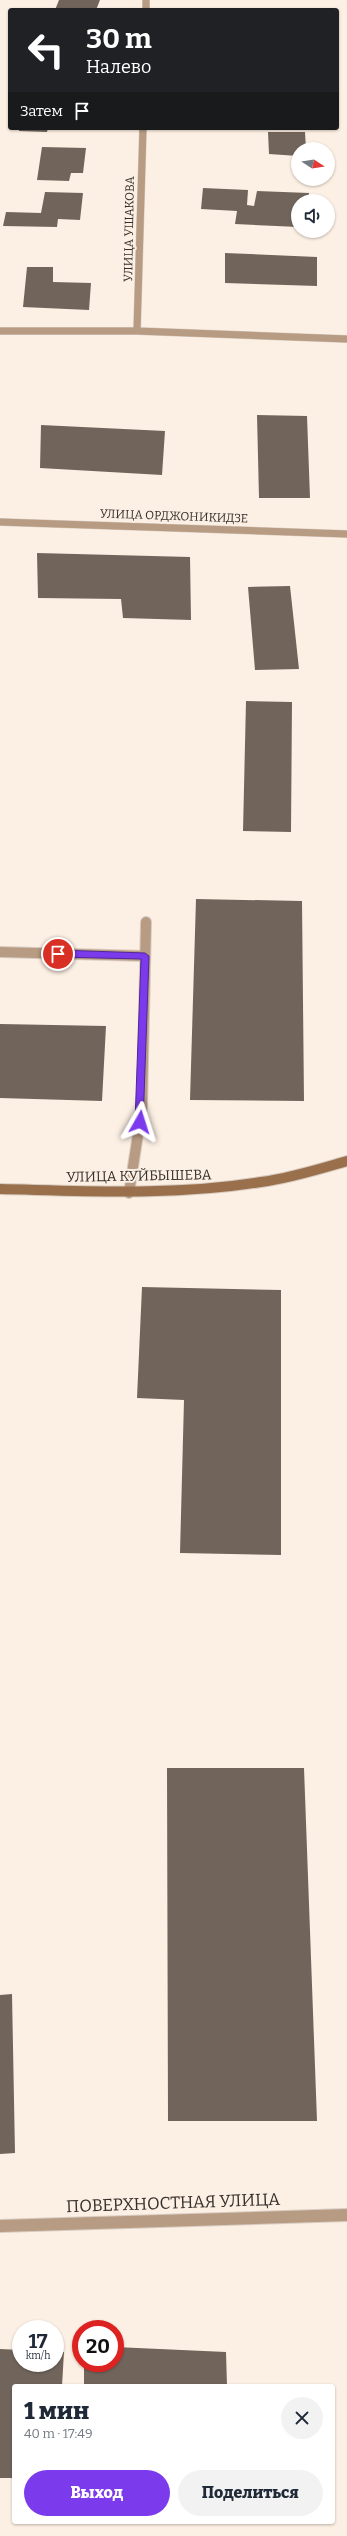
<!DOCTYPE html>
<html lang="ru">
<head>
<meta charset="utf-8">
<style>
  :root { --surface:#fff; --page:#f2f2f3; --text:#1f2937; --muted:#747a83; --accent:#7c3aed }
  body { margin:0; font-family:Bitter,serif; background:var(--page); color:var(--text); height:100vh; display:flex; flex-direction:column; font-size:15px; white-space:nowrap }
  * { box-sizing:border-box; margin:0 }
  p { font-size:13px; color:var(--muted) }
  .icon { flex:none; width:22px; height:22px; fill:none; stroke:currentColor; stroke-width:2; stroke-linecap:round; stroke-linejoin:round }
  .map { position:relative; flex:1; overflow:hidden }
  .side { position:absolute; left:12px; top:2384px; width:323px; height:140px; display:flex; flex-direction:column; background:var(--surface); border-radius:4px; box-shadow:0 1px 3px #0004 }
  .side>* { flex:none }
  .top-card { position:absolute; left:8px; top:8px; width:331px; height:122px; border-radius:4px; box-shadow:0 1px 3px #0004; background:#202124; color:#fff; overflow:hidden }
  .needle { width:26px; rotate:102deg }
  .controls { position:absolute; left:291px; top:142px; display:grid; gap:8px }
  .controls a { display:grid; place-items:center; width:44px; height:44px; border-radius:50%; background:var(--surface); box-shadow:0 1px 3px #0004; font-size:20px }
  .speed { position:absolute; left:12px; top:2320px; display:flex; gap:8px; font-size:20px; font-weight:700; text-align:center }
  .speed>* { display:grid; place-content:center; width:52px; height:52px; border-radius:50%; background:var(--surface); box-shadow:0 1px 3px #0004; line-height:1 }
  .speed small { font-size:10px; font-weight:400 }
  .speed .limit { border:6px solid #d22; background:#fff; color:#111 }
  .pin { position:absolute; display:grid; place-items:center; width:34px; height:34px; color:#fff; margin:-17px; border:2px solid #fff; border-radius:50%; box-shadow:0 1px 4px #0007 }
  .me { position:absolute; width:44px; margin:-22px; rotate:6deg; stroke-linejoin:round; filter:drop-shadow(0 0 3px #0008) }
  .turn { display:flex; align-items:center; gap:14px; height:84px; padding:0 12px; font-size:18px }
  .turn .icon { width:52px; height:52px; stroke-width:2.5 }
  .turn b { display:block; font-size:28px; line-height:34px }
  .then { display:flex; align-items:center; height:38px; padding:0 12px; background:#0003; gap:8px; font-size:15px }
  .round { display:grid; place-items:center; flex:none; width:42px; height:42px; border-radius:21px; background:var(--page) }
  .summary { display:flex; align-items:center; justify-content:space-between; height:68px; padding:0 12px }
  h1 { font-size:24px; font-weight:800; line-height:30px }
  .button { display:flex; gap:8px; margin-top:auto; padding:8px 12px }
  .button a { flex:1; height:46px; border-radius:24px; background:var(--accent); color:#fff; font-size:16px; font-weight:800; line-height:46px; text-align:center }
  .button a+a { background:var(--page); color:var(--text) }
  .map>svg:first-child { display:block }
  .building { fill:#71655b }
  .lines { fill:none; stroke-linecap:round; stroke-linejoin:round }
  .lane-casing { stroke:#d8ccc2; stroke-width:12 }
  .street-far1-casing { stroke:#d8ccc2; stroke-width:8 }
  .street-casing { stroke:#d8ccc2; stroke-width:14 }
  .secondary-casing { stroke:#d8ccc2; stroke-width:12 }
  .lane { stroke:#b79b82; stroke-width:10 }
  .street-far1 { stroke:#b79b82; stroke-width:7 }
  .street { stroke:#b79b82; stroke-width:12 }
  .secondary { stroke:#99704b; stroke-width:10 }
  .route { fill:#7c3aed; stroke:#51269a }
  .labels { text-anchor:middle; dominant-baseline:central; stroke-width:4; stroke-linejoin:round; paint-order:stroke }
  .far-street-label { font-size:12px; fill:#352f2b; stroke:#fcefe3 }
  .street-label { font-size:14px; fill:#352f2b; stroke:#fcefe3 }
  .near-street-label { font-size:17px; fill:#352f2b; stroke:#fcefe3 }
</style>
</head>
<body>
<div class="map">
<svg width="347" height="2536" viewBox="0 0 347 2536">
  <rect width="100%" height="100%" fill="#fcefe3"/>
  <path class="building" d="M59,0H100L96,10H55Z
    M19,128H48L47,132L19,131Z
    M268,132H305L306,149H298V156L269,154Z
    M42,147L86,148L83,173H71L69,181L37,180Z
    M203,188L248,190L247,205L254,206L257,191L309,193V201H298V227L235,224L237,211L201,209Z
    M45,192L83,193L80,220L58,219L57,227L3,226L6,212L41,213Z
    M225,253L317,257V286L225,283Z
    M27,267H53V282L91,283L89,310L23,307Z
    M257,415L307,416L310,498H259Z
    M41,425L165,431L162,475L40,468Z
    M37,553L190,557L191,620L123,618L121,599L38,598Z
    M290,586L299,669L255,670L248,587Z
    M246,701L292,702L291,832L243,831Z
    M196,899L302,901L304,1101L190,1100Z
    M0,1024L106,1026L102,1101L0,1098Z
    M142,1287L281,1290V1555L180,1553L184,1400L137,1398Z
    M167,1768H304L317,2121H168Z
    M12,1994L15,2153L0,2154V1995Z
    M115,2347L226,2352L227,2386H84V2363H115Z
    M0,2349L21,2350V2363H55V2352H64L62,2386H14V2478H0Z"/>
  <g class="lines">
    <defs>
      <path id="lane" d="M0,952L145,956
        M129,1193L142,1108L146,922"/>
      <path id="street-far1" d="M146,0V10
        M0,331H137L347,339
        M137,331L143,128
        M0,522L347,534"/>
      <path id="street" d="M0,2226L347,2215"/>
      <path id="secondary" d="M0,1189C87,1191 175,1196 261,1182C291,1178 319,1169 347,1161"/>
    </defs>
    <use href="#lane" class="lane-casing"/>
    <use href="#street-far1" class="street-far1-casing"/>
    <use href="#street" class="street-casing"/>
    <use href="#secondary" class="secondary-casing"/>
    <use href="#lane" class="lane"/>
    <use href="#street-far1" class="street-far1"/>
    <use href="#street" class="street"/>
    <use href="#secondary" class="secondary"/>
  </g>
  <path class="route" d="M58,950L145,953L149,956L143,1125H137L135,1122L141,959L58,957L54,954Z"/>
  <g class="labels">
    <g class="far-street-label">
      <text transform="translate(129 229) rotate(-89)">УЛИЦА УШАКОВА</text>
      <text transform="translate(174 516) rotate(2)">УЛИЦА ОРДЖОНИКИДЗЕ</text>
    </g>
    <g class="street-label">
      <text transform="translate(139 1176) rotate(-1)">УЛИЦА КУЙБЫШЕВА</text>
    </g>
    <g class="near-street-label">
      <text transform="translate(173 2203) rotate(-2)">ПОВЕРХНОСТНАЯ УЛИЦА</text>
    </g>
  </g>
</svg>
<div class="controls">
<a><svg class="needle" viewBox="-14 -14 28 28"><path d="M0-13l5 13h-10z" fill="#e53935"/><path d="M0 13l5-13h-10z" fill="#747a83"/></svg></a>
<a><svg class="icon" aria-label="sound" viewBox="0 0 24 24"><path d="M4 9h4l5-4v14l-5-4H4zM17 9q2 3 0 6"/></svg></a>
</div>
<div class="speed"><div>17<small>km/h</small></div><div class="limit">20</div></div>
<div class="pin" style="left:58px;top:954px;background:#d93025"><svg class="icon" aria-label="arrive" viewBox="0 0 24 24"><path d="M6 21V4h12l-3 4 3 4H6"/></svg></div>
<svg class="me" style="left:140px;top:1122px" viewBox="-20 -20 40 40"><path d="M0-17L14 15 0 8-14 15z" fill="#7c3aed" stroke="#fff" stroke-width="4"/></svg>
<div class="top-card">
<div class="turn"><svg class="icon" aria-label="left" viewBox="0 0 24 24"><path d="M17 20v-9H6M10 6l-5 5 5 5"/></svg><div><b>30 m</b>Налево</div></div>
<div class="then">Затем<svg class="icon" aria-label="arrive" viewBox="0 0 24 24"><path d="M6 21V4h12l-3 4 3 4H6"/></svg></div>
</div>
<section class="side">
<div class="summary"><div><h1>1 мин</h1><p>40 m · 17:49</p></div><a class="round"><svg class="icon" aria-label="close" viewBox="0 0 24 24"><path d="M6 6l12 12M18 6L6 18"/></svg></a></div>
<div class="button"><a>Выход</a><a>Поделиться</a></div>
</section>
</div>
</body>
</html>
